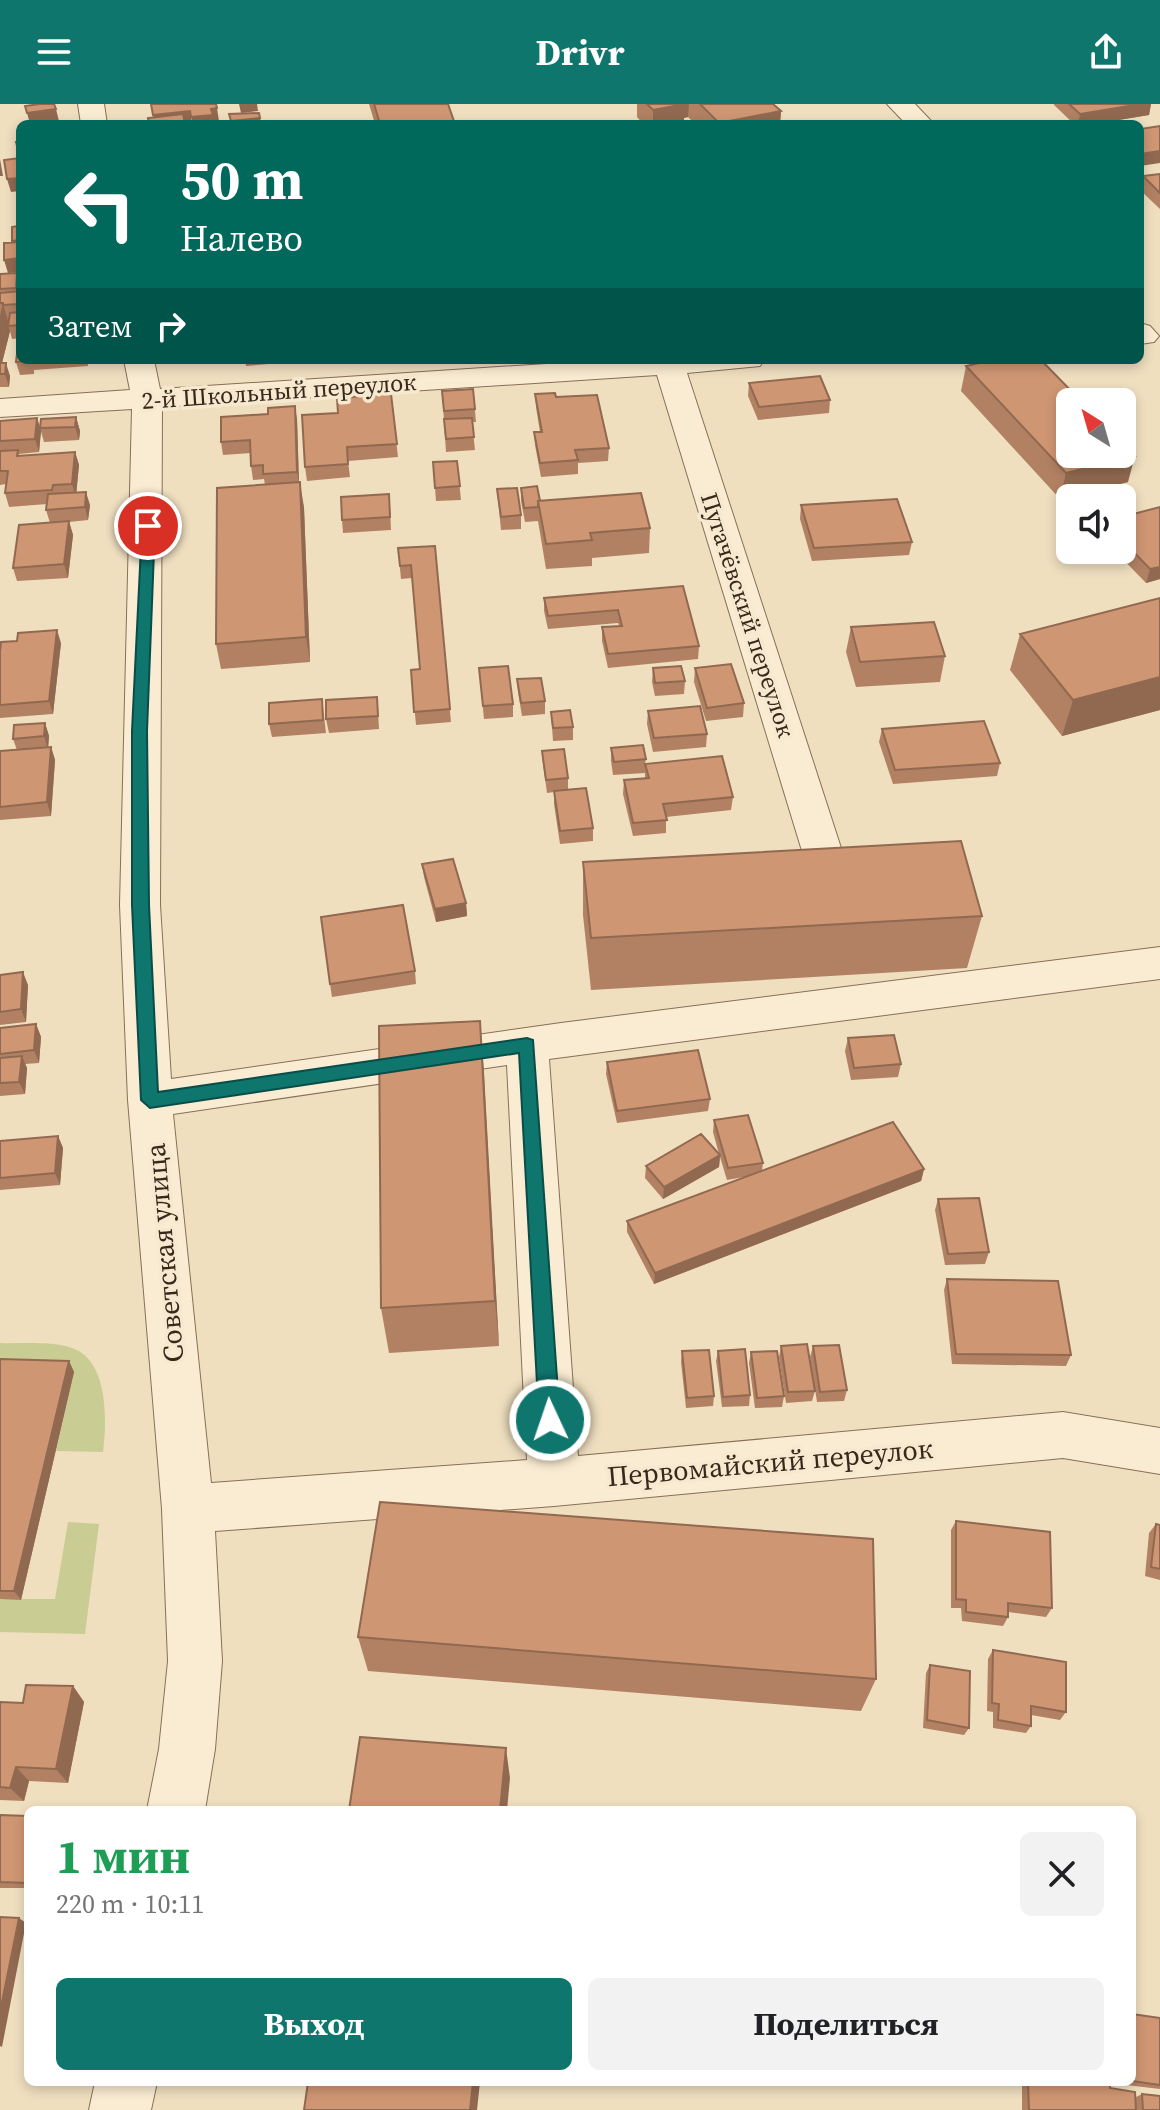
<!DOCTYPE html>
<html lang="ru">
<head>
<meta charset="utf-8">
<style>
  :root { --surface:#fff; --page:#f2f2f2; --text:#202124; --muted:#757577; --accent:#0f766e }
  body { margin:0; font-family:"Source Serif 4",serif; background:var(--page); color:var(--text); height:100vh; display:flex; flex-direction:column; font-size:30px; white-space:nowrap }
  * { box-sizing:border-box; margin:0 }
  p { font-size:26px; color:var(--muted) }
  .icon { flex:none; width:44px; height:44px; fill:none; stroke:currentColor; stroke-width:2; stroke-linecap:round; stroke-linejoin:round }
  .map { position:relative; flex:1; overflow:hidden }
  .drawer { position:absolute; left:24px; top:1702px; width:1112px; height:280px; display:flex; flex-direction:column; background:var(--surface); border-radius:12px; box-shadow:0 4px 12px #0003 }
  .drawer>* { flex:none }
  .guide { position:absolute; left:16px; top:16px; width:1128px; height:244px; border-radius:12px; box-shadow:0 4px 12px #0003; background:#00695c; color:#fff; overflow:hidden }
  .needle { width:52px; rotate:323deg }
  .tools { position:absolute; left:1056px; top:284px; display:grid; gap:16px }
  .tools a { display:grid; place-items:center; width:80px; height:80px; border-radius:12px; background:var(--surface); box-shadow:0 4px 12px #0003; font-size:40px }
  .pin { position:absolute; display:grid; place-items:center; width:68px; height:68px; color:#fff; margin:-34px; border:4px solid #fff; border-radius:50%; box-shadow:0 2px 8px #0007 }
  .me { position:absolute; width:88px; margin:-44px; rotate:357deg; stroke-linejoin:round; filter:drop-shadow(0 0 6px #0008) }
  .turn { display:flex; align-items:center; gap:28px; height:168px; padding:0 32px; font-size:36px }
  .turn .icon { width:104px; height:104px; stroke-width:2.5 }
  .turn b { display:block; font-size:56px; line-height:68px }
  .then { display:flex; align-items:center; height:76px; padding:0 32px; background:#0003; gap:16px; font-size:30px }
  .round { display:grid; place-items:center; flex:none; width:84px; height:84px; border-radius:12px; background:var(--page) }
  .head { display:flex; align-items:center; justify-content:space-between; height:136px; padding:0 32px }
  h1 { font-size:48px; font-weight:700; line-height:60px; color:#1e9e55 }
  .button { display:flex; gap:16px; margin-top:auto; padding:16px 32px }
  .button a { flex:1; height:92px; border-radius:12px; background:var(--accent); color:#fff; font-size:32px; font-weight:700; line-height:92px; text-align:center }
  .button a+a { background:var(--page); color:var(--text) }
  header { display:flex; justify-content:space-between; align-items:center; height:104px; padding:0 32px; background:var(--accent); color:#fff; font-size:36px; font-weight:700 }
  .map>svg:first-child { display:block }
  .green { fill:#c9cd93 }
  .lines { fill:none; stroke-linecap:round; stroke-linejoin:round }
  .minor-casing { stroke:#886f57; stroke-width:2 }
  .minor { fill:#faecd2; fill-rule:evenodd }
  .wall { fill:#b28163 }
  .shaded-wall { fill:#916950 }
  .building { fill:#cf9673; stroke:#916950; stroke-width:2 }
  .route { fill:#0f766e; stroke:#0a4d48; stroke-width:2 }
  .labels { text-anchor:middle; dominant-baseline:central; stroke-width:7; stroke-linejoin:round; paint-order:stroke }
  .far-street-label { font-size:24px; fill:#37281c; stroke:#f6e9cf }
  .street-label { font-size:28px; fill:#37281c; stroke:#f6e9cf }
</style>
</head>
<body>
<header><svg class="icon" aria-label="menu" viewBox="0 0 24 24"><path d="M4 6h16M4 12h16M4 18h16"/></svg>Drivr<svg class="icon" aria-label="share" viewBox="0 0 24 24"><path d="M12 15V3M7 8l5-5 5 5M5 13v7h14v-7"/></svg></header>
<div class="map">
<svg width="1160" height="2006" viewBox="0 0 1160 2006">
  <rect width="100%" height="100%" fill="#efdfbf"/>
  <path class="green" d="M0,1239C21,1240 48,1237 69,1243C109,1253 107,1317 103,1348L56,1347L74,1268L0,1265Z
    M68,1418L99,1420L85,1530L0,1528V1495H55Z"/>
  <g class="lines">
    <defs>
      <path id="minor" d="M78,0H104L107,20H81Z
        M887,0H915L934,20H906Z
        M1140,219L1150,222L1159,232L1154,238L1140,240Z
        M124,256H154L160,285L608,256H764L760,262L687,269L842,747L831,771L817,775L803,771L797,761L802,747L657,271L162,303L160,801L171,975L561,919L1160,843V875L549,955L578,1352L1063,1308L1160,1324V1370L1063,1354L554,1402L215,1427L222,1557L215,1645L205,1706H147L159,1645L168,1557L162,1405L128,996L120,801L132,305L0,313V295L130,286ZM507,961L527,1356L211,1379L173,1010Z
        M95,1978H157L151,2006H89Z"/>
    </defs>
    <use href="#minor" class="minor-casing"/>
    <use href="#minor" class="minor"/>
  </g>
  <path class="wall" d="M369,0H448L455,20H375Z
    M637,0H773L781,7L780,20H695L688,13L684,14V20H643L637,13Z
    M1054,0H1151L1149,11L1094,20H1074L1054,1Z
    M1160,70V105L1140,86L1143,72Z
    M17,169L20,179V234L12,235L10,227L2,259L10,272L9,283H0V170Z
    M20,256H88V262L34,266V270L20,271L16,258Z
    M245,256H269V260L246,262Z
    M966,262L1128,378L1060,395L961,287Z
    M749,279L830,296L829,309L758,316L748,292Z
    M473,285L476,318H472L475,346L446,348L442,287Z
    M391,290L398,353L348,357L350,373L307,377L305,363L338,309Z
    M535,290L609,344L608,357L578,359V370L541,373L535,341L534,328H540L536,303Z
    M76,313L80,327L79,336L44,338L40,324Z
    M37,314L41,327L39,348L19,350V352L75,348L79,361L76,389L90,401L88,416L69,418L73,431L68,474L17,477L13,464L50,419L46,406L47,400L9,403L5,389L6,380L0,381V317Z
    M297,315L299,378L304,404L310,558L221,565L216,540L265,381L264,375L253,376L251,362V349L223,351L221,338Z
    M457,357L461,396L436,397L433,358Z
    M521,384L540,397L650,424L649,449L592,454V462L546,465L538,417L525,418L521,397Z
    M497,385L521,411V425L501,426Z
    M801,401L912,438L909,451L812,457L800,415Z
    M390,403L391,426L343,429L342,416Z
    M1160,403V475L1146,479L1114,446H1122V413Z
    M435,442L451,618L416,621L411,566L420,565L412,474L401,475L398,444Z
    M683,482L699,542L698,555L608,564L602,537V523L619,522L618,519L548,525L544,507V494Z
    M1160,494V606L1062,632L1010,566L1020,530Z
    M851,523L945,552L940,578L856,583L846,548Z
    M61,539L53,610L0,614V548Z
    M479,564L513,600V613L484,615Z
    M653,564L685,577L684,590L655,592L652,578Z
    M695,564L744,599L743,613L706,617L694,578Z
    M517,575L545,597V610L522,612L518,588Z
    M322,595L326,629L272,633L269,620Z
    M378,606L379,625L329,629L326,615Z
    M648,607L707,630L706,643L653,648L647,620Z
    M551,608L573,623V636L553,637Z
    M45,619L49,632L48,643H51L55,656L51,712L0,716V647L17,646L13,635Z
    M882,625L1000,659L997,672L893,680L879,638Z
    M611,644L646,655L645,660L733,693L731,706L666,713V729L633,732L623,690L624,676L645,674V669L613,671L611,657Z
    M542,647L568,674V686L593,724V737L560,740L554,700V688L547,689L543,660Z
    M583,758L982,812L967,864L591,886L583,811Z
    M422,760L466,799L467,812L436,818L424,773Z
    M415,867L416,880L332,893L330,880Z
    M0,871L28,881L26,918L0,921Z
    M480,917L499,1242L389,1249L381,1204Z
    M36,920L41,933L39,959L25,960L27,964L25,990L0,992V924Z
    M848,934L901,960L898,973L851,976L845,947Z
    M607,958L710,995L708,1007L617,1019L606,970Z
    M714,1016L763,1059L762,1067L924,1065L921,1077L654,1180L627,1128V1117L744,1073L727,1076L720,1053L719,1063L663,1095L645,1074L646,1062L719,1050L713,1028Z
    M58,1032L63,1044L60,1081L0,1086V1037Z
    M938,1095L989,1148L985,1160L945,1161L935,1106Z
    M947,1175L1071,1251L1066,1262L952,1260L944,1186Z
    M781,1242L815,1287L812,1297L786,1299L779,1253Z
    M813,1242L847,1286L844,1297L817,1298L810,1253Z
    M682,1247L714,1292L713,1302L686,1304L681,1258Z
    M718,1247L750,1291L749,1302L722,1303L716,1257Z
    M751,1248L784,1292L782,1303L755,1304L749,1259Z
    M0,1255L69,1257L74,1268L21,1496L0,1495Z
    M956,1417L1052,1504L1046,1513L1008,1508V1513L1003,1522L962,1517L961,1504H951V1426Z
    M1156,1420L1160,1421V1476L1145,1472L1149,1429Z
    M358,1533L876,1575L861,1607L368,1567Z
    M993,1546L1066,1608L1060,1616L1031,1611V1622L1026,1629L993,1624V1608L987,1607L988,1555Z
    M930,1561L969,1624L964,1631L923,1624L926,1569Z
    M73,1582L84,1598L68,1679L29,1677L24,1697L0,1696V1598L23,1599Z
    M0,1711L28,1712V1784H0Z
    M1132,1910L1160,1914V1985L1118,1980V1978H1132Z
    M1022,1978H1110V1984L1136,1993L1142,1990L1160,2006H1022Z"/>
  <path class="shaded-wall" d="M239,0H257L258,7L241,9Z
    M676,0H689L688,13L684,14V20H653V6Z
    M1141,0H1151L1149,11L1094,20H1078L1080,10Z
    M217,4L219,17H214V20H193L191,13L211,5Z
    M56,5L59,17L30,20L27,9Z
    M190,7L192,20H154L153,11Z
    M781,7L780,20H719V19Z
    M260,14L261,20H231V17Z
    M1160,47V59L1140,62V50Z
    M0,55L3,72H0Z
    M20,74V87L11,88L7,75Z
    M20,154V168L8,169L4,156Z
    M17,169L20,179V197L16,184Z
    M3,199L9,221L8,222L10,227L0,267V212Z
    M6,259L10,272L9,283L5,270Z
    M295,302L297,315L299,381L297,368Z
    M76,313L80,327L79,336L75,323Z
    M37,314L41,327L39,348L35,335Z
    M75,348L79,361L76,393L72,380Z
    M1135,352L1128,378L1060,395L1066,369Z
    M300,378L304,404L310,558L306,533Z
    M86,388L90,401L88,416L85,403Z
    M69,417L73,431L68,474L64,460Z
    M1160,463V475L1146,479L1150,465Z
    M57,526L61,539L53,610L49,597Z
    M1160,573V606L1062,632L1073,596Z
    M45,619L49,632L48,646L44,632Z
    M51,643L55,656L51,712L47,698Z
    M466,799L467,812L436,818L435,805Z
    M23,868L28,881L26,918L21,905Z
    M480,917L484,968L499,1242L495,1197Z
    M36,920L41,933L39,959L34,946Z
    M22,952L27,964L25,990L19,978Z
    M58,1032L63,1044L60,1081L55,1069Z
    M720,1051L719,1063L663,1095L664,1083Z
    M924,1065L921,1077L654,1180L655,1169Z
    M69,1257L74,1268L21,1496L14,1487Z
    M73,1582L84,1598L68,1679L56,1665Z
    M506,1644L510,1674L507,1706H500Z
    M16,1663L29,1677L24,1697L10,1684Z
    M19,1814L26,1819L2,1943L0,1942V1908Z
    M473,1978H480L477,2006H470Z"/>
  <path class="building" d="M40,0H54L56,5L27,9L25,2Z
    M151,0H216L217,4L211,5L213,11L191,13L190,7L153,11Z
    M374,0H448L455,20H380Z
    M647,0H685L653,6Z
    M700,0H773L781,7L719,19Z
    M1069,0H1141L1080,10Z
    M259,9L260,14L231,17L229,10Z
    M183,10L185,20H149L148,14Z
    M1160,22V47L1140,50V25Z
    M16,38H20V74L7,75L4,56L20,54Z
    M1160,70V89L1143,72Z
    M20,117V136L12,137V123L18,122V118Z
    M20,138V154L4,156V139Z
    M17,169L16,184L0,185V170Z
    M20,187L19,200L3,201V199H0V189Z
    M20,208V221L8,222L10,209Z
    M19,234H20V256H30V257L16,258Z
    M992,256H1041L1082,298H1070V350H1122V338L1135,352L1066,369L966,262Z
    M0,259H6L5,270H0Z
    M820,272L830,296L759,303L749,279Z
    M473,285L475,305L444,307L442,287Z
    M555,289L556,293L597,291L609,344L575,346L578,356L540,359L534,328H542L535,290Z
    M391,290L397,340L347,343L348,360L305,363L302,311L338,309L337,294Z
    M295,302L297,368L263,370V361L251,362L250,336L221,338V313L268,310V304Z
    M76,313L75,323L40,324L41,315Z
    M37,314L35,335L0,337V317Z
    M472,314L474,333L446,335L444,315Z
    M18,346L17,352L75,348L72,380L53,381L52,386L5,389L8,367H0V347Z
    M457,357L460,382L435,384L433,358Z
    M300,378L306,533L216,540L217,384Z
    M537,382L540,397H538V403L524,404L521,384Z
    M517,384L521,411L501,413L497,385Z
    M86,388L85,403L46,406L48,390Z
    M641,389L650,424L590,429L592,436L546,440L538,397Z
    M389,390L390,413L342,416L341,393Z
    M897,395L912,438L814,444L801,401Z
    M1160,403V463L1150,465L1122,436V413Z
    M69,417L64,460L13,464L19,421Z
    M435,442L450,605L414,608L411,566L420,565L411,461L400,462L398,444Z
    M683,482L699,542L608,550L602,523L622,522L618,506L548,512L544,494Z
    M1160,494V573L1073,596L1020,530Z
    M934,518L945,552L860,558L851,523Z
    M57,526L49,597L0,601V548L1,538L17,537L18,529Z
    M731,560L744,599L707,604L695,564Z
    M508,562L513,600L483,602L479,564Z
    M681,562L685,577L655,579L653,564Z
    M541,574L545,597L521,599L517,575Z
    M377,593L378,612L326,615V596Z
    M322,595L323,616L269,620V599Z
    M700,602L707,630L654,634L648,607Z
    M570,606L573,623L553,624L551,608Z
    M984,617L1000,659L895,666L882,625Z
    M45,619L44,632L13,635L14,621Z
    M643,641L646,655L614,658L611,644Z
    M51,643L47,698L0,703V647Z
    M564,645L568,674L546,676L542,647Z
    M722,652L733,693L663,700L667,716L633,719L624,676L649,674L645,660Z
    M586,684L593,724L560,727L554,687Z
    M961,737L982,812L591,834L583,758Z
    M453,755L466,799L435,805L422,760Z
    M403,801L415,867L330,880L321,813Z
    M23,868L21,905L0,908V871Z
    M480,917L495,1197L381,1204L379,922Z
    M36,920L34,946L0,950V924Z
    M894,931L901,960L854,964L848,934Z
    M698,946L710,995L617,1007L607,958Z
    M22,952L19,978L0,979V954Z
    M748,1011L763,1059L728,1064L714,1016Z
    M893,1018L924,1065L655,1169L627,1117Z
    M701,1030L720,1051L664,1083L646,1062Z
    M58,1032L55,1069L0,1074V1037Z
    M979,1094L989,1148L948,1150L938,1095Z
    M947,1175L1058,1177L1071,1251L956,1250Z
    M807,1240L815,1287L788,1288L781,1242Z
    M839,1241L847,1286L820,1288L813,1242Z
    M745,1245L750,1291L723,1293L718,1247Z
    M709,1246L714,1292L687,1294L682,1247Z
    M777,1247L784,1292L757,1294L751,1248Z
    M0,1255L69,1257L14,1487H0Z
    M380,1398L873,1435L876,1575L358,1533Z
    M956,1417L1050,1428L1052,1504L1008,1499V1513L966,1508V1496L956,1495Z
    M1156,1420L1160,1421V1465L1151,1463Z
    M993,1546L1066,1558V1608L1031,1602V1622L998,1616L999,1600L992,1599Z
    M930,1561L970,1567L969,1624L927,1616Z
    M26,1581L73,1582L56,1665L16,1663L10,1684L0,1683V1598L23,1599Z
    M360,1633L506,1644L500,1706H349Z
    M0,1711L28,1712V1779L0,1778Z
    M0,1813L19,1814L0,1908Z
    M1132,1910L1160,1914V1981L1132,1977Z
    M308,1978H473L470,2006H304Z
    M1028,1978H1110V1984L1135,1988L1136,2006H1029Z
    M1142,1990L1160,1992V2006H1143Z"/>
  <path class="route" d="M148,418L155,422L147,627L149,801L158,988L527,934L533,936L560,1316L557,1323L550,1325L543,1323L539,1316L519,949L150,1004L141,996L132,801V627L142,422Z"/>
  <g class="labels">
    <g class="far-street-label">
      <text transform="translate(279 287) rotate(-4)">2-й Школьный переулок</text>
      <text transform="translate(748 511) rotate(72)">Пугачёвский переулок</text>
    </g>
    <g class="street-label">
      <text transform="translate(164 1149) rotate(-95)">Советская улица</text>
      <text transform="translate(770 1358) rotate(-5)">Первомайский переулок</text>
    </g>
  </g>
</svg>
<div class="tools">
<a><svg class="needle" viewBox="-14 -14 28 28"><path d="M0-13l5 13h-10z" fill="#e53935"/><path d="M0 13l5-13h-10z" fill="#757577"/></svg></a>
<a><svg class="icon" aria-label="sound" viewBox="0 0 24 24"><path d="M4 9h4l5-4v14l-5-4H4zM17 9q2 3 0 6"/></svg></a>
</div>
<div class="pin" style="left:148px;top:422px;background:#d93025"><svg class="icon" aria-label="arrive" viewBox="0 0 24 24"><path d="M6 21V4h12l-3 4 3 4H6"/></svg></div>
<svg class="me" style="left:550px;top:1316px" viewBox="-20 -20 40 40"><circle r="17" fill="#0f766e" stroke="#fff" stroke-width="3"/><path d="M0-11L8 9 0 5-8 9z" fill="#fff"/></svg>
<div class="guide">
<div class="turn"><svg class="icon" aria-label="left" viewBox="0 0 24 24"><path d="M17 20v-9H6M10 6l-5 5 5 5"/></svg><div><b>50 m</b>Налево</div></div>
<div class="then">Затем<svg class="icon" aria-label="right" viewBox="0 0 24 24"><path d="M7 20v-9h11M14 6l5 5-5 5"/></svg></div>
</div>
<section class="drawer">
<div class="head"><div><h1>1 мин</h1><p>220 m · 10:11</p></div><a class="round"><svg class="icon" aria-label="close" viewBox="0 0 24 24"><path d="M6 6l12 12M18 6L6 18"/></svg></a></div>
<div class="button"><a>Выход</a><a>Поделиться</a></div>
</section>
</div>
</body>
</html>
